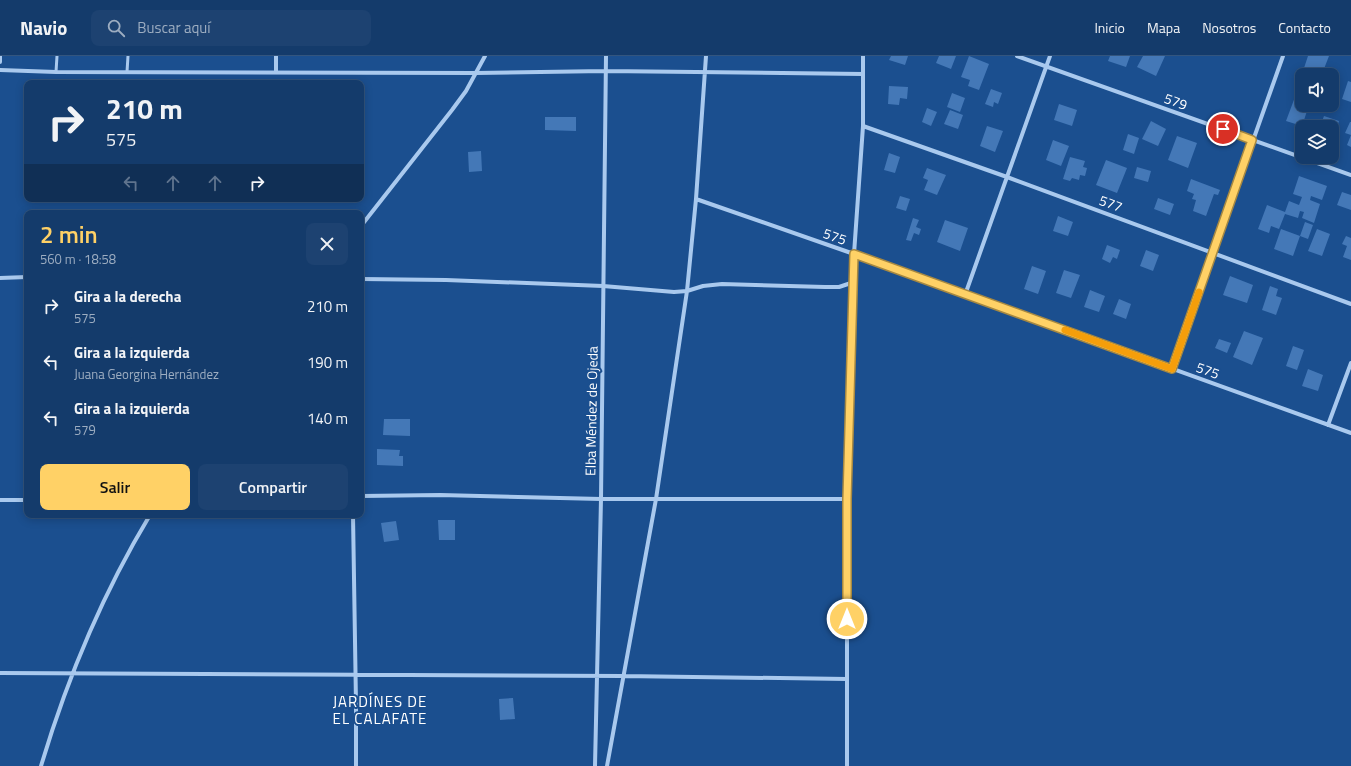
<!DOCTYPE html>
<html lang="es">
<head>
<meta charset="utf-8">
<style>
  :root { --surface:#143b6b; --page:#1d4271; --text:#f1f3f6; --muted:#9dadc1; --line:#33557e; --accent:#ffd166 }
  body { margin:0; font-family:"Titillium Web",sans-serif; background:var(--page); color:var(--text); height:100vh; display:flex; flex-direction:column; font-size:15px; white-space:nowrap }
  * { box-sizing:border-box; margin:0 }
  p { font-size:13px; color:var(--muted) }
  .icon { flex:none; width:22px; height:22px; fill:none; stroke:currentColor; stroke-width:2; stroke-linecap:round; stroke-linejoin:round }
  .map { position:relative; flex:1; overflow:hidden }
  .side { position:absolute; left:24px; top:154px; width:340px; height:308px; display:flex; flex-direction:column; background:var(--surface); border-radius:8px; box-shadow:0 2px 10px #0003,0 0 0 1px var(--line) }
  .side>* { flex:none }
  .guide { position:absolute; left:24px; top:24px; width:340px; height:122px; border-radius:8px; box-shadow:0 2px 10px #0003,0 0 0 1px var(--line); background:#143b6b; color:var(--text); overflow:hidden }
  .tools { position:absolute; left:1295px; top:12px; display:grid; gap:8px }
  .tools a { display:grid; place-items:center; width:44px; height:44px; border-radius:8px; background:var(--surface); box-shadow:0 2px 10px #0003,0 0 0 1px var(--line); font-size:20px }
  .pin { position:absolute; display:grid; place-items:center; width:34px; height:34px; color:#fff; margin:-17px; border:2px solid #fff; border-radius:50%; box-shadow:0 1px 4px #0007 }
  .me { position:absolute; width:44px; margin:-22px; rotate:0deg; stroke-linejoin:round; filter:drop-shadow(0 0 3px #0008) }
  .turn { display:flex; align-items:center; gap:14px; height:84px; padding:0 16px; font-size:18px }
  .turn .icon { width:52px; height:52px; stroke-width:2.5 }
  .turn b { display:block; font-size:28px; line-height:34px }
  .lanes { display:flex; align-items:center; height:38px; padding:0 16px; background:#0003; justify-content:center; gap:20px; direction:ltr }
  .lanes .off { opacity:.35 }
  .round { display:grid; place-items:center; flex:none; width:42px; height:42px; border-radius:8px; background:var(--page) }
  .overview { display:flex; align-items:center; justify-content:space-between; height:68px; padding:0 16px }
  h1 { font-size:24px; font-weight:600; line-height:30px; color:var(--accent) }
  .action { display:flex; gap:8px; margin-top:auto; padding:8px 16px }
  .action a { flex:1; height:46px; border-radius:8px; background:var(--accent); color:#111; font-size:16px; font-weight:600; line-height:46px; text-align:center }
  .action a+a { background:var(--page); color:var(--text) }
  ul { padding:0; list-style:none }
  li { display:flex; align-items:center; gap:12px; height:56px; padding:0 16px }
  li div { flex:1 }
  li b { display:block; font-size:15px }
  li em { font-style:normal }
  header { display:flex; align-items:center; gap:24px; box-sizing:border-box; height:56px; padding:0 20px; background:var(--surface); border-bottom:1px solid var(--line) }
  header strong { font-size:19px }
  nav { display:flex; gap:22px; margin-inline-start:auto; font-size:14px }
  .search { width:280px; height:36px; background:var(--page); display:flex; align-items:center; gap:10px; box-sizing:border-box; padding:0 14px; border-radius:8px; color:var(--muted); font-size:15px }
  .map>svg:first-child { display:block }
  .building { fill:#4478b7 }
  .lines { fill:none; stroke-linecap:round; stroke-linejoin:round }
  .lane { stroke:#a9c9ee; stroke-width:3 }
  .street { stroke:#a9c9ee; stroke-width:4 }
  .route-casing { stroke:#a68842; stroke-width:10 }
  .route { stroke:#ffd166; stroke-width:7 }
  .slow { stroke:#f59e0b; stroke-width:7 }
  .labels { text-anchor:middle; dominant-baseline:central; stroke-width:4; stroke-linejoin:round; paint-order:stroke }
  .street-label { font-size:14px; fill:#fff; stroke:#1b4f8f }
  .neighbourhood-label { font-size:15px; letter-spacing:1px; fill:#fff; stroke:#1b4f8f }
</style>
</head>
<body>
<header>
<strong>Navio</strong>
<div class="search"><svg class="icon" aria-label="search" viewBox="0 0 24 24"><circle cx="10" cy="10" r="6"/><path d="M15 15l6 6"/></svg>Buscar aquí</div>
<nav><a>Inicio</a><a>Mapa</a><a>Nosotros</a><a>Contacto</a></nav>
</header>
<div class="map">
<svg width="1351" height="710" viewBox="0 0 1351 710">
  <rect width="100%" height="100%" fill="#1b4f8f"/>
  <path class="building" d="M891,0H908L905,9L889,4Z
    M939,0H956L951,13L936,7Z
    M969,0L989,8L979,34L968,30L970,24L961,21Z
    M1110,0H1130L1126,11L1108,5Z
    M1143,0H1165L1156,20L1137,11Z
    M1308,0H1329L1322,18L1304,12Z
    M1348,25L1351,26V46L1342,43Z
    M889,30L908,31L907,43L900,42L899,49L888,48Z
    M991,33L1002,37L998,48L994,46L993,51L985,48Z
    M952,37L965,42L960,56L947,51Z
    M1295,41L1302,43V49H1309L1302,70L1286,65Z
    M1059,48L1077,54L1072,70L1054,64Z
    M927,52L937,56L931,70L922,66Z
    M950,54L963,59L958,73L944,68Z
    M1324,60L1339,65L1332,85V71H1320Z
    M545,61H576V75L545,74Z
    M1151,65L1166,73L1158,90L1142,83Z
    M1350,66H1351V91L1347,89L1351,79L1345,77Z
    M987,70L1003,75L995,96L980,90Z
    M1128,78L1139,82L1134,98L1123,94Z
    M1177,80L1197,87L1188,112L1168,104Z
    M1053,84L1069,90L1061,110L1046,104Z
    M481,95L482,115L469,116L468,96Z
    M889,97L900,101L895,117L884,114Z
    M1070,101L1085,105L1083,111L1087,112L1085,120L1080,119L1079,124L1072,122L1070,125L1063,123Z
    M1106,104L1127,112L1117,137L1096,129Z
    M1137,111L1151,115L1148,126L1134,122Z
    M927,112L946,119L937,139L924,134L928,124L923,122Z
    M1299,120L1327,130L1322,144L1311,140L1310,144L1320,148L1314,167L1302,162L1304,156L1300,155L1298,162L1285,158L1279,173L1271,170L1269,177L1258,173L1267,149L1285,156L1289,145L1299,149L1302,141L1293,138Z
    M1191,123L1220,134L1218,139L1214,138L1206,160L1193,155L1196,144L1192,143L1194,138L1187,135Z
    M1342,136L1351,139V154L1337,149Z
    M900,140L910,143L906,155L896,152Z
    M1158,142L1174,148L1170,159L1154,153Z
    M1058,160L1073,166L1068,180L1053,175Z
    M913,162L919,164L916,171L921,173L919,179L914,177L911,185L906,184Z
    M945,164L968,172L960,195L937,186Z
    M1305,166L1313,169L1308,183L1300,180Z
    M1281,173L1300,180L1293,200L1274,193Z
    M1317,173L1330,178L1322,200L1308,195Z
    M1346,180L1351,182V204L1343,201L1347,190L1342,188Z
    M1107,189L1120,194L1117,203L1113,201L1110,207L1102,203Z
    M1146,194L1159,199L1153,215L1140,210Z
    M1032,210L1046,215L1038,238L1024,233Z
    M1064,214L1080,219L1071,242L1056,237Z
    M1230,220L1253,229L1247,247L1223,239Z
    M1270,230L1278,233L1276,240L1282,242L1276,259L1262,254Z
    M1090,234L1105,240L1099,256L1084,251Z
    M1119,243L1131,248L1126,263L1113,258Z
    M1244,275L1263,282L1252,309L1233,301Z
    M1219,283L1231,287L1227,297L1215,292Z
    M1293,290L1304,294L1297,314L1286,310Z
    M1308,313L1323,319L1318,335L1302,330Z
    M384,363H410V380L383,379Z
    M377,393L400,394L399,400H403V410L377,409Z
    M438,464H455V484H439Z
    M396,465L399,484L384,486L381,467Z
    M513,642L515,663L500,664L499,643Z"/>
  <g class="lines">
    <path class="lane" d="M56,16L57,0
      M127,16L128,0"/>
    <path class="street" d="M276,0V16
      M1017,0L1351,119
      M0,6V0
      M0,14L56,16L476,17L605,15L863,18
      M863,70L1007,121L1351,248
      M696,143L854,198L1351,377
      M361,170L452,54L466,35L485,0
      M0,222L27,221
      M361,223L446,224L603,230L674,236L687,235L703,230L722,228L825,231H839L854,226
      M965,239L1050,0
      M1172,313L1283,0
      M1328,369L1351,307
      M361,440L440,439L601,443H847
      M0,444H27
      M353,459L356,648V710
      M0,617L623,620L847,623
      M41,710C67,623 103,537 150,459
      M595,710L601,443L606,0
      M607,710L656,443L687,235L696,143L706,0
      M847,710V443L854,198L863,70V0"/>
  </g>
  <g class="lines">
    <defs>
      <path id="route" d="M847,563V443L854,198L1172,313L1252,84L1223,73"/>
    </defs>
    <use href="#route" class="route-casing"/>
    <use href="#route" class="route"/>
    <path class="slow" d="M1065,274L1172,313L1199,236"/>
  </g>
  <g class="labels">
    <g class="street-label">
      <text transform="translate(1176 45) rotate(20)">579</text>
      <text transform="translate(1111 147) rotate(20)">577</text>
      <text transform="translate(835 180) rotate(19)">575</text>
      <text transform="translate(1208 314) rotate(20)">575</text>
      <text transform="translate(591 355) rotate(-89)">Elba Méndez de Ojeda</text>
    </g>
    <g class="neighbourhood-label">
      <text x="380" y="645">JARDÍNES DE<tspan x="380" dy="17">EL CALAFATE</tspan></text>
    </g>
  </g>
</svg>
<div class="tools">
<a><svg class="icon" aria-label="sound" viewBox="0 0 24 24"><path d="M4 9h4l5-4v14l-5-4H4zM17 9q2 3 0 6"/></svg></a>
<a><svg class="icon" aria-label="layers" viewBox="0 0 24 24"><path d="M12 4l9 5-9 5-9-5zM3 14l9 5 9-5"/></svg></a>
</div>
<div class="pin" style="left:1223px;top:73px;background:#d93025"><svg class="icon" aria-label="arrive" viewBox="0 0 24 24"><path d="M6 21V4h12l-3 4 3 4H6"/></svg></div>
<svg class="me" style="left:847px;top:563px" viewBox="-20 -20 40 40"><circle r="17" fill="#ffd166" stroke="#fff" stroke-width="3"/><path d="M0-11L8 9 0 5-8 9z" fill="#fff"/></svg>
<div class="guide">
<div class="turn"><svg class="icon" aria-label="right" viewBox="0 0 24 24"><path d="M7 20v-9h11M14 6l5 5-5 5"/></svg><div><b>210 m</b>575</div></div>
<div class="lanes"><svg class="icon off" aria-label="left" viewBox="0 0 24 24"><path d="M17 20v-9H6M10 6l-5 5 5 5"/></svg><svg class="icon off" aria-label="ahead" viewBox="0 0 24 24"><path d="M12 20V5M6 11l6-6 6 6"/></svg><svg class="icon off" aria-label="ahead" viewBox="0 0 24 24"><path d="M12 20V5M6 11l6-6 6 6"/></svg><svg class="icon" aria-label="right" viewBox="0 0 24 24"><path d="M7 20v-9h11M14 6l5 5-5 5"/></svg></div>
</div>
<section class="side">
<div class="overview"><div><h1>2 min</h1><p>560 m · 18:58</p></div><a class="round"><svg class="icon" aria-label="close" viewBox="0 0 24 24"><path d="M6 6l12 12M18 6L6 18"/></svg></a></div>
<ul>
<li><svg class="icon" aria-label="right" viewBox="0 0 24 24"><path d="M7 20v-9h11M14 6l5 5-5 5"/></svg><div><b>Gira a la derecha</b><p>575</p></div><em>210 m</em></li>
<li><svg class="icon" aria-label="left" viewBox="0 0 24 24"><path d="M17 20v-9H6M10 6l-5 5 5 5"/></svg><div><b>Gira a la izquierda</b><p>Juana Georgina Hernández</p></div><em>190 m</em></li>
<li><svg class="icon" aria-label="left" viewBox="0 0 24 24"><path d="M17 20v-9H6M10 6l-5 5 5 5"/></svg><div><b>Gira a la izquierda</b><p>579</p></div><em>140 m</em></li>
</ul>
<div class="action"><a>Salir</a><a>Compartir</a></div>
</section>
</div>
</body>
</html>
